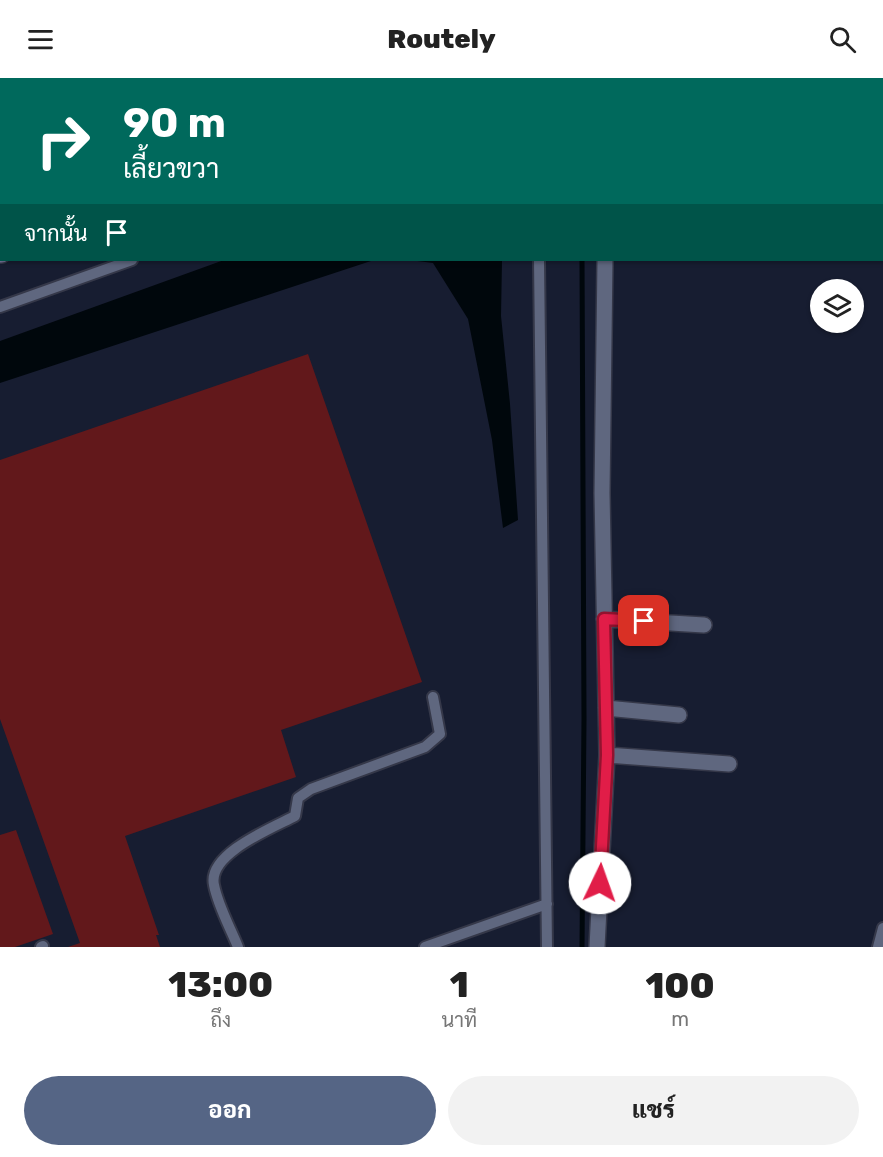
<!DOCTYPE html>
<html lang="th">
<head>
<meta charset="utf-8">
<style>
  :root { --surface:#fff; --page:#f2f2f2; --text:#222; --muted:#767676; --accent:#556585 }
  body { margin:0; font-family:Rubik,Sarabun,sans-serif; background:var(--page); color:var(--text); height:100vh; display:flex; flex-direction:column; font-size:22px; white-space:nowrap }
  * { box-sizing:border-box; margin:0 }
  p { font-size:20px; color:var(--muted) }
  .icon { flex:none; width:33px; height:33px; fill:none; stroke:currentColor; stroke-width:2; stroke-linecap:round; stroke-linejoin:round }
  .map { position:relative; height:869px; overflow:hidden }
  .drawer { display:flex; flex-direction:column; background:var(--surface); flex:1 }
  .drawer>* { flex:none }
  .banner { position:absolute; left:0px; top:0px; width:884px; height:183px; box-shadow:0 2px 4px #0004; background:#00695c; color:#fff; overflow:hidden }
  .controls { position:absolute; left:810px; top:201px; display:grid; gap:12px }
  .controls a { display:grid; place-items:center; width:54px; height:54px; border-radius:50%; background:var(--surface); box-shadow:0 2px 4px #0004; font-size:30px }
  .pin { position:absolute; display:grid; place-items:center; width:51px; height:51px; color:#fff; margin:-26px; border-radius:12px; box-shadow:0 3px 9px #0006 }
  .me { position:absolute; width:66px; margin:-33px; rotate:3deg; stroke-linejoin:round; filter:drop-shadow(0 0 4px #0008) }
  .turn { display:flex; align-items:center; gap:21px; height:126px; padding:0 24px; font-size:27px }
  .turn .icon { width:78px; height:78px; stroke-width:2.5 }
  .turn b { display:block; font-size:42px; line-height:51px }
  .then { display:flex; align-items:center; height:57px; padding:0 24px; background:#0003; gap:12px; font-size:22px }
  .eta { display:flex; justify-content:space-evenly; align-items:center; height:102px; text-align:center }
  .eta b { font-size:36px; font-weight:800; line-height:42px }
  .action { display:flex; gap:12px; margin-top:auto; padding:12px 24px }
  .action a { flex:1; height:69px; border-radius:36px; background:var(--accent); color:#fff; font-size:24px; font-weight:800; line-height:69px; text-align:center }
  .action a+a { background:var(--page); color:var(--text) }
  header { display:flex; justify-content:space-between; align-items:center; height:78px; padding:0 24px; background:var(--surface); font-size:27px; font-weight:800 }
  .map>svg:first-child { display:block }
  .water { fill:#00070c }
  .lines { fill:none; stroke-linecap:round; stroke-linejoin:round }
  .stream { stroke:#00070c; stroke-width:5 }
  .building { fill:#62181b }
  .lane-casing { stroke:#353849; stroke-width:14 }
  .street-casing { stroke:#353849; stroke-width:18 }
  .secondary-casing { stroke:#353849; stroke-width:18 }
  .highway-casing { stroke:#353849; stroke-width:21 }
  .lane { stroke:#5f677f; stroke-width:10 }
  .street { stroke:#5f677f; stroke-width:15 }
  .secondary { stroke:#79789e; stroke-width:15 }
  .highway { stroke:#b7a0e7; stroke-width:18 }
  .route-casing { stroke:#92132f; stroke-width:15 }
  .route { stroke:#e11d48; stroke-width:10 }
</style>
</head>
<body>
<header><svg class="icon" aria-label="menu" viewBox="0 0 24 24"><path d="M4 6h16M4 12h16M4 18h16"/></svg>Routely<svg class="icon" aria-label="search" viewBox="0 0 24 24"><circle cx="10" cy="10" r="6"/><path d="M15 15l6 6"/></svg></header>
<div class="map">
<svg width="883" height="869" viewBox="0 0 883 869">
  <rect width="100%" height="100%" fill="#171d31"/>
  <path class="water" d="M224,182H374L0,305V263Z
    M410,182H502L501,238L510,326L518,442L503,450L492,362L468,241L433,185Z"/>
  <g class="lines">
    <path class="stream" d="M588,2V0
      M582,182L584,641L582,869"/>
  </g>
  <path class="building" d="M308,276L422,604L281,652L296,699L125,758L159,857H156L160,869H68L80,865L0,641V382Z
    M16,752L53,856L15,869H0V757Z"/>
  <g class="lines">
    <defs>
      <path id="lane" d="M539,182L547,869
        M0,229L132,182
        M41,869L43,868
        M238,869C230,849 218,828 214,807C207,776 272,750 295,738L298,720L311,711L425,669L440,656L433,619
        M425,869L547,826
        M878,869L883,850"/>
      <path id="street" d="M615,2V0
        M604,541L704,547
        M606,630L679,637
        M607,677L729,686
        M597,869L607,677L602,415L605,182"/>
      <path id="secondary" d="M113,2L118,0
        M489,2L493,0
        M0,43H2
        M0,177H2"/>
      <path id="highway" d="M254,2L258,0
        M347,2L351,0
        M0,93L2,92
        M0,130L2,129
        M0,158L2,157"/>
    </defs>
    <use href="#lane" class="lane-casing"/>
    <use href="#street" class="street-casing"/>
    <use href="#secondary" class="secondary-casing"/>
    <use href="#highway" class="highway-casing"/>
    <use href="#lane" class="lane"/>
    <use href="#street" class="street"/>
    <use href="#secondary" class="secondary"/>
    <use href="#highway" class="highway"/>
  </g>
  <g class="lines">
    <defs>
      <path id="route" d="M600,805L607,677L604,541L644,543"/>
    </defs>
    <use href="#route" class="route-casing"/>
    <use href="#route" class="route"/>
  </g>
</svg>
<div class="controls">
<a><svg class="icon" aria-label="layers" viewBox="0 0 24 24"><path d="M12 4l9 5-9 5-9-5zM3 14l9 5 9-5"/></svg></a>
</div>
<div class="pin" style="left:644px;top:543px;background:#d93025"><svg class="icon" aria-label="arrive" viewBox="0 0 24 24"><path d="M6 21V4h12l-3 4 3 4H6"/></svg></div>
<svg class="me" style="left:600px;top:805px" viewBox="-20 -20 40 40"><circle r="19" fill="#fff"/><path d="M0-13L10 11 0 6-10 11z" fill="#e11d48"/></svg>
<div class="banner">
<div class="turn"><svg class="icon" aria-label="right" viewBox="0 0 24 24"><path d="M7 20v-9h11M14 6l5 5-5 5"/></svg><div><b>90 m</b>เลี้ยวขวา</div></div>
<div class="then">จากนั้น<svg class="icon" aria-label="arrive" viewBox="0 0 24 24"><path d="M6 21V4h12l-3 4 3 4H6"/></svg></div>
</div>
</div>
<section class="drawer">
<div class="eta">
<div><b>13:00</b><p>ถึง</p></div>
<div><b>1</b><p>นาที</p></div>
<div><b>100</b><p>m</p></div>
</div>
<div class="action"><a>ออก</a><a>แชร์</a></div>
</section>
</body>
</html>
